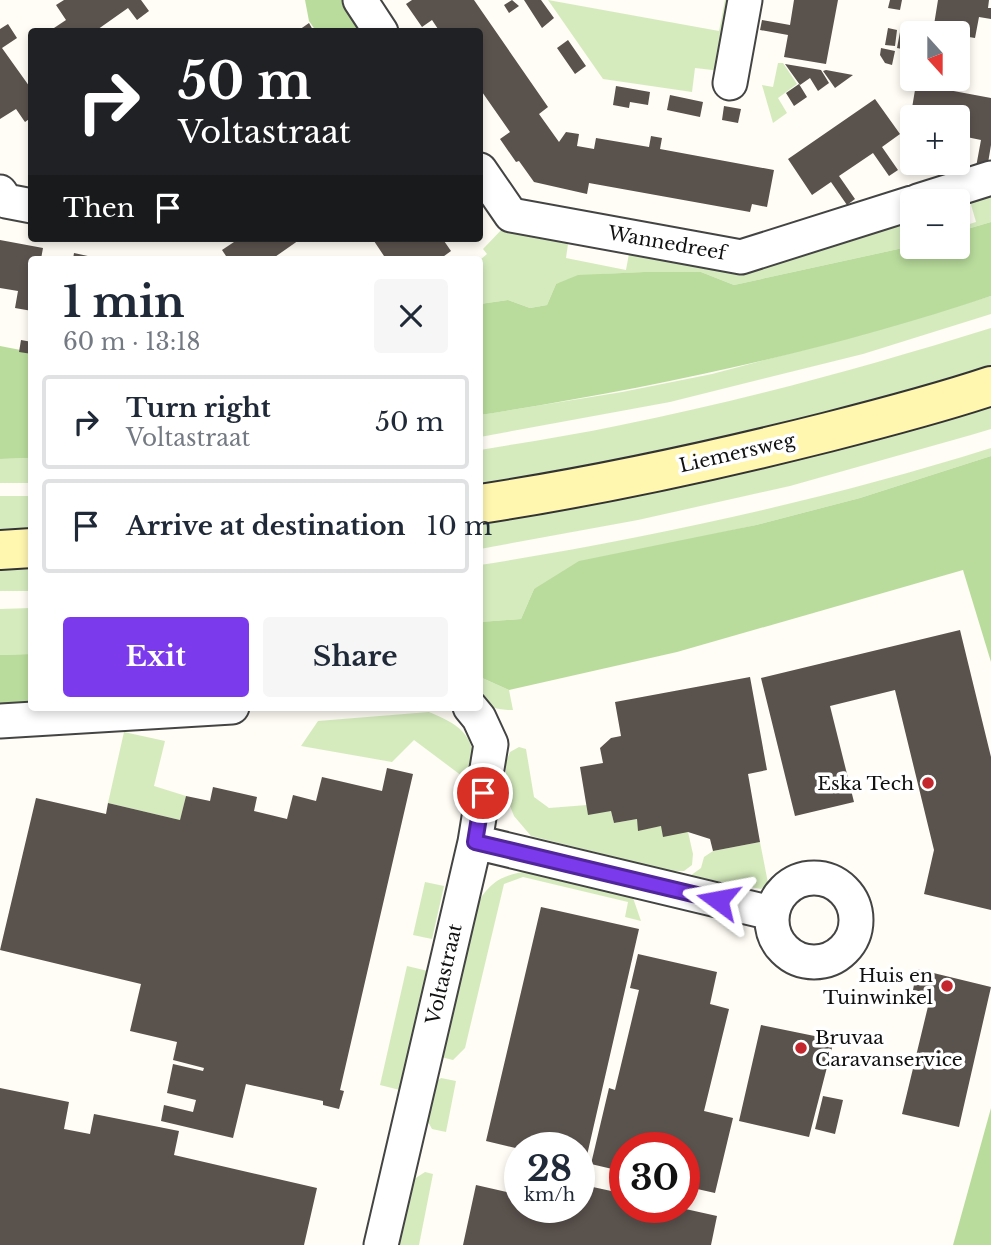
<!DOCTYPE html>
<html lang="en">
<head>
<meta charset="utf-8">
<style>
  :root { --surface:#fff; --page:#f6f6f7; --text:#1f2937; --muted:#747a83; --line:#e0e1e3; --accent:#7c3aed }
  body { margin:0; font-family:"Libre Baskerville",serif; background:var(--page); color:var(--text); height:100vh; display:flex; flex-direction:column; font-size:26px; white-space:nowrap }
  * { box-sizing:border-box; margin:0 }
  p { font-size:23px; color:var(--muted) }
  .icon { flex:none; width:38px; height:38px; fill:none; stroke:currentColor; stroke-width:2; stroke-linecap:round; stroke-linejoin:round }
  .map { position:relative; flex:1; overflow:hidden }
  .details { position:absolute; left:28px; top:256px; width:455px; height:455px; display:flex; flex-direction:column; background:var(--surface); border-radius:7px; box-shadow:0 4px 10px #0003 }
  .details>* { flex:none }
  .banner { position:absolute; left:28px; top:28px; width:455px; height:214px; border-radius:7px; box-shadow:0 4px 10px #0003; background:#202124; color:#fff; overflow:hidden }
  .needle { width:46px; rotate:159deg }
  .controls { position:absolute; left:900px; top:21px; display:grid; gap:14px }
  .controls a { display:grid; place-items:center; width:70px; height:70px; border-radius:7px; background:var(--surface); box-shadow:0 4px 10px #0003; font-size:35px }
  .speed { position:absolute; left:504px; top:1132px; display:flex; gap:14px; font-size:35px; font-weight:700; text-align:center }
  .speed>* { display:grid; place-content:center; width:91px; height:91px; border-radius:50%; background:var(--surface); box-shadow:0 4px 10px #0003; line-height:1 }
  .speed small { font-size:18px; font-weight:400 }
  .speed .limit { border:10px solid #d22; background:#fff; color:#111 }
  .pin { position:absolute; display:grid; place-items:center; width:60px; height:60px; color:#fff; margin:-30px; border:4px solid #fff; border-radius:50%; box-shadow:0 2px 7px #0007 }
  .me { position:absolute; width:77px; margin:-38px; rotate:283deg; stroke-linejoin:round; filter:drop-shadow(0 0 5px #0008) }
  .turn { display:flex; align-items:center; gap:24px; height:147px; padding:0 35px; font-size:32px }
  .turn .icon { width:91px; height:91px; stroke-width:2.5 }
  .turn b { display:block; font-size:49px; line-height:60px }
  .then { display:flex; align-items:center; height:66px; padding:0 35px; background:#0003; gap:14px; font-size:26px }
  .round { display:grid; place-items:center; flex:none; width:74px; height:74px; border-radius:7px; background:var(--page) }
  .head { display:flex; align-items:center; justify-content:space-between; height:119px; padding:0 35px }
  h1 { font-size:42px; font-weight:800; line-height:52px }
  .primary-button { display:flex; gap:14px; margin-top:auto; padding:14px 35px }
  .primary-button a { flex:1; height:80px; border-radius:7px; background:var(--accent); color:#fff; font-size:28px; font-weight:800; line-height:80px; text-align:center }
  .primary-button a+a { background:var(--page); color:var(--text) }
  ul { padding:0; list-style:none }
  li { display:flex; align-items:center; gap:21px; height:94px; margin:0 14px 10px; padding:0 21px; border:4px solid var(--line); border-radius:7px }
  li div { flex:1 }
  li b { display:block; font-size:26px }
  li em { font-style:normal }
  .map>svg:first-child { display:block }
  .green { fill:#d5ebbd }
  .forest { fill:#b9dc9c }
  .building { fill:#5a524d }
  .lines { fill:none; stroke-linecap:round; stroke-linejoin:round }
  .street-casing { stroke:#444; stroke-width:37 }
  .secondary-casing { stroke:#333; stroke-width:42 }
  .street { stroke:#fff; stroke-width:33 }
  .secondary { stroke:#fff6b0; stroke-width:38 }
  .route-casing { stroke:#51269a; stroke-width:18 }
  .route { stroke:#7c3aed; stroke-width:12 }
  .poi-dot { fill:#c4262e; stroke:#fff; stroke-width:2.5 }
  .labels { text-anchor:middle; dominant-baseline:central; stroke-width:7; stroke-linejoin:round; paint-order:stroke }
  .street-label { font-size:19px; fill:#111; stroke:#fff }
  .poi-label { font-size:19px; fill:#111; stroke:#fff; text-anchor:end }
</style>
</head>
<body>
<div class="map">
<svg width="991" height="1245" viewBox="0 0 991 1245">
  <rect width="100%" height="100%" fill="#fffdf5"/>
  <path class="green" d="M548,0L719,31L725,0H735L721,71L695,68L692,92L603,79Z
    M778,63H783L797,84L778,98L787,113L773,123L762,85L773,87Z
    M991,195V222L957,232V228L976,222L970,201Z
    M900,223L905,243L912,241V246L734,285L701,272H644L603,274L556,284L547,305L530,308L508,300L480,304V260L487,254L483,249L506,225L569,237L566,258L626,270L630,248L739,269Z
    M991,296V314L863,354L670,402L480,437V415L622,392L712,374L864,334Z
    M991,328V366C877,403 760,435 642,460C588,471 534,479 480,488V450C527,442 574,435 621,425C746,400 869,366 991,328Z
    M991,405V429L971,435L790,486L638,520L480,549V523L588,504Z
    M991,448V456L860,498L756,525L674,543L534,589L521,619L480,622V565C651,538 825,500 991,448Z
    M31,458V483H0V459Z
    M0,496H31V532L0,533Z
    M31,568V591H0V569Z
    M31,608V654L0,655V609Z
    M480,677L509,690L513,710C502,710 485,709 480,696C478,692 480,682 480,677Z
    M429,712C466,727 480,741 470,782L414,740L392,762L301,746L318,721Z
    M124,732L165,741L154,786L186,796L180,820L108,803Z
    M519,747L526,749L534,797L549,808L587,805L611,811L614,823L637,819L639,830L661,826L688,832L693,854L692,865L684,871H670L531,836L514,816L506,796V762L510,752Z
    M760,842L768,883L761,889L690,876L701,868L704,857L713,851Z
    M529,871L632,895L641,921L625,917L628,902L523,877L504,884L465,1048L453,1060L441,1057L473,913C486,885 498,875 529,871Z
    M425,882L444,886L432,939L413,935Z
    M407,966L428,971L400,1090L380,1085Z
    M441,1078L456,1081L446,1132L432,1129L426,1118L431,1086Z
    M425,1172L433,1174L419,1245H396L408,1183Z"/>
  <path class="forest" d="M305,0H347L369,31H316L309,21Z
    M991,222V296C824,352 653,388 480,415V304L508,300L530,308L547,305L556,284L578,275L644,272H701L734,285L912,246L957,247V232Z
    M0,346L31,352V458L0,459Z
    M991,456V662L963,570L677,652L509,690L480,677V622L521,619L534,589L579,561L756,525L860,498Z
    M31,654V703L0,704V655Z
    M991,1108V1245H953Z"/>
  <path class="building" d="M64,0H141L149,11L137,20L128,8L94,32H56L54,28L66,20L56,5Z
    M412,0H474L548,107L539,114L559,142L566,132L579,134L577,146L594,149L596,138L649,147L651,136L662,138L660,149L774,170L767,207L752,204L750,212L589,183L587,194L534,182L519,161L516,162L500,139L510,132L480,89V32H440L432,20L422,27L406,4Z
    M512,0L519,6L509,13L504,5Z
    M524,0H541L554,18L542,28Z
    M794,0H838L826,64L784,57L788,35L760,30L762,20L790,25Z
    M890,0H902L900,10L888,8Z
    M938,0H989L988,8H991V19L979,17L975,38L957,35V33L933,31Z
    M309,23L314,32H300L299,30Z
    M8,24L17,38L2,48L32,90V117L25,122L16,109L0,119V29Z
    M888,28L897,30L895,46L885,45Z
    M900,32L912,34V51L897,48Z
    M568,40L586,66L575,74L557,48Z
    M881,48L895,51L892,65L885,63L880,55Z
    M785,64L821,70L829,83L818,91L810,78L800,85Z
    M826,70L853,75L835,88L823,71Z
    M799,84L807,97L794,106L786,93Z
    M916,84L991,98V145L987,169L976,167L981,140L957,135V117H912V127L909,126Z
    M616,86L650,92L648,105L630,102L629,108L613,105Z
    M670,95L703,102L700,117L667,110Z
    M875,99L900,134L882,147L898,170L889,176L873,153L839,176L855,199L847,205L831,182L812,195L788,159Z
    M724,106L741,109L738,123L722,120Z
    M231,238H302L272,259H228L222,250L234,242Z
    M372,238H442L451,251L440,259H386Z
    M0,240L43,248L41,259H32V311L15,308L18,291L0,288Z
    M74,253L97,258V259H73Z
    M21,340L32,342V354L19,352Z
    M960,630L991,757V910L924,894L934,850L895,690L830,706L854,802L795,816L761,678Z
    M750,677L767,770L748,774L760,842L713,851L710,839L688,832L663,837L661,826L638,831L637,819L614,823L611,811L588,815L580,767L603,763L600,748L611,738L621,736L615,702Z
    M387,768L413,774L340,1090L344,1091L339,1109L323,1105V1101L246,1084L233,1138L161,1121L164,1105L193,1112L196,1100L167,1093L173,1064L203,1071L204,1068L173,1060L177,1042L130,1031L141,984L0,950L36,798L106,814L108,803L180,820L186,796L210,801L213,787L257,797L254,811L287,819L293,795L316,801L322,777L382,791Z
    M541,907L639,929L585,1164L579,1162V1148L520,1149L486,1141Z
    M638,954L717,972L710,1004L729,1009L704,1111L733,1118L715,1193L684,1186V1148H625V1172L591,1164L609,1088L615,1090L639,990L630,988Z
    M917,969L991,987L959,1127L902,1114L931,994L913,990Z
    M761,1025L834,1040L809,1137L739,1121Z
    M0,1088L69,1102L64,1129L90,1134L94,1114L179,1131L174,1155L317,1188L304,1245H0Z
    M823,1096L843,1100L835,1134L815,1129Z
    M579,1184L625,1194V1208H681L717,1216L711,1245H463L476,1185L520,1195V1208H579Z"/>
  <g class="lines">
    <defs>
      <path id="street" d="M360,0L381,32
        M730,83L745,0
        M480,170L511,215L741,257L912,203
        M0,192L6,201L32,206
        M918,201L991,178
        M0,721L232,707
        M475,842L771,913
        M772 920a42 42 0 1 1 84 0a42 42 0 1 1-84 0Z
        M381,1245L475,842L491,744L479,718L470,707"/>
      <path id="secondary" d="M480,504C597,486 713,461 828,432C883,418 937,404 991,386
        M0,550L32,548"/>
    </defs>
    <use href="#street" class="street-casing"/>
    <use href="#secondary" class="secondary-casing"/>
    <use href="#street" class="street"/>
    <use href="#secondary" class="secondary"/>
  </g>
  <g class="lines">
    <defs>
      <path id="route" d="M483,793L475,842L718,900"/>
    </defs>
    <use href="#route" class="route-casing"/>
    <use href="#route" class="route"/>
  </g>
  <g class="poi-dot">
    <circle cx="928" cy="783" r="7"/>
    <circle cx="947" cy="986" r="7"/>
    <circle cx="801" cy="1048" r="7"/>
  </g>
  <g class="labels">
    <g class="street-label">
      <text transform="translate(667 243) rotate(10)">Wannedreef</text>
      <text transform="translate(737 453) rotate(-13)">Liemersweg</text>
      <text transform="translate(444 974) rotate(-77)">Voltastraat</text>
    </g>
    <g class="poi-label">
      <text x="914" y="783">Eska Tech</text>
      <text x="933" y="975">Huis en<tspan x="933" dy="22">Tuinwinkel</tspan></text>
      <text x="815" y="1037" text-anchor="start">Bruvaa<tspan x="815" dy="22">Caravanservice</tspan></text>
    </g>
  </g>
</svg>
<div class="controls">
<a><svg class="needle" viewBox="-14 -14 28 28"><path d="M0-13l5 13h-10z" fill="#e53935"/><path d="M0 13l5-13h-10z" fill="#747a83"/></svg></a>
<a>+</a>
<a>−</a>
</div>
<div class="speed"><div>28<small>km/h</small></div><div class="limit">30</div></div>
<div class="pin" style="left:483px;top:793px;background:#d93025"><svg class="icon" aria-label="arrive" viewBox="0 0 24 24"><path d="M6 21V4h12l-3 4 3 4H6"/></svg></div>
<svg class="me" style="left:718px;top:900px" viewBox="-20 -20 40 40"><path d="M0-17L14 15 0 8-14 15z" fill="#7c3aed" stroke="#fff" stroke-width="4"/></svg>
<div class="banner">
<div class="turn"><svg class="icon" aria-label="right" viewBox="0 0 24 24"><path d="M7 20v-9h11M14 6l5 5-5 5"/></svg><div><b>50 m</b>Voltastraat</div></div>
<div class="then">Then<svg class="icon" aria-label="arrive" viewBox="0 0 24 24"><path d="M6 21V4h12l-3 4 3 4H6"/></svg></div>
</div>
<section class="details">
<div class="head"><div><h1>1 min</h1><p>60 m · 13:18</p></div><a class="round"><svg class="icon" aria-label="close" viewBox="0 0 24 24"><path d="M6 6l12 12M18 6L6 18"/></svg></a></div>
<ul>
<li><svg class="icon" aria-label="right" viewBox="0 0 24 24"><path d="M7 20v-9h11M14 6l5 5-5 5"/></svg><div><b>Turn right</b><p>Voltastraat</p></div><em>50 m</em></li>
<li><svg class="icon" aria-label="arrive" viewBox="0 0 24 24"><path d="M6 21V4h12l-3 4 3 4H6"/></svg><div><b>Arrive at destination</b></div><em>10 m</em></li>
</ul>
<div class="primary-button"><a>Exit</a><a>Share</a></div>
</section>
</div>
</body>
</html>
